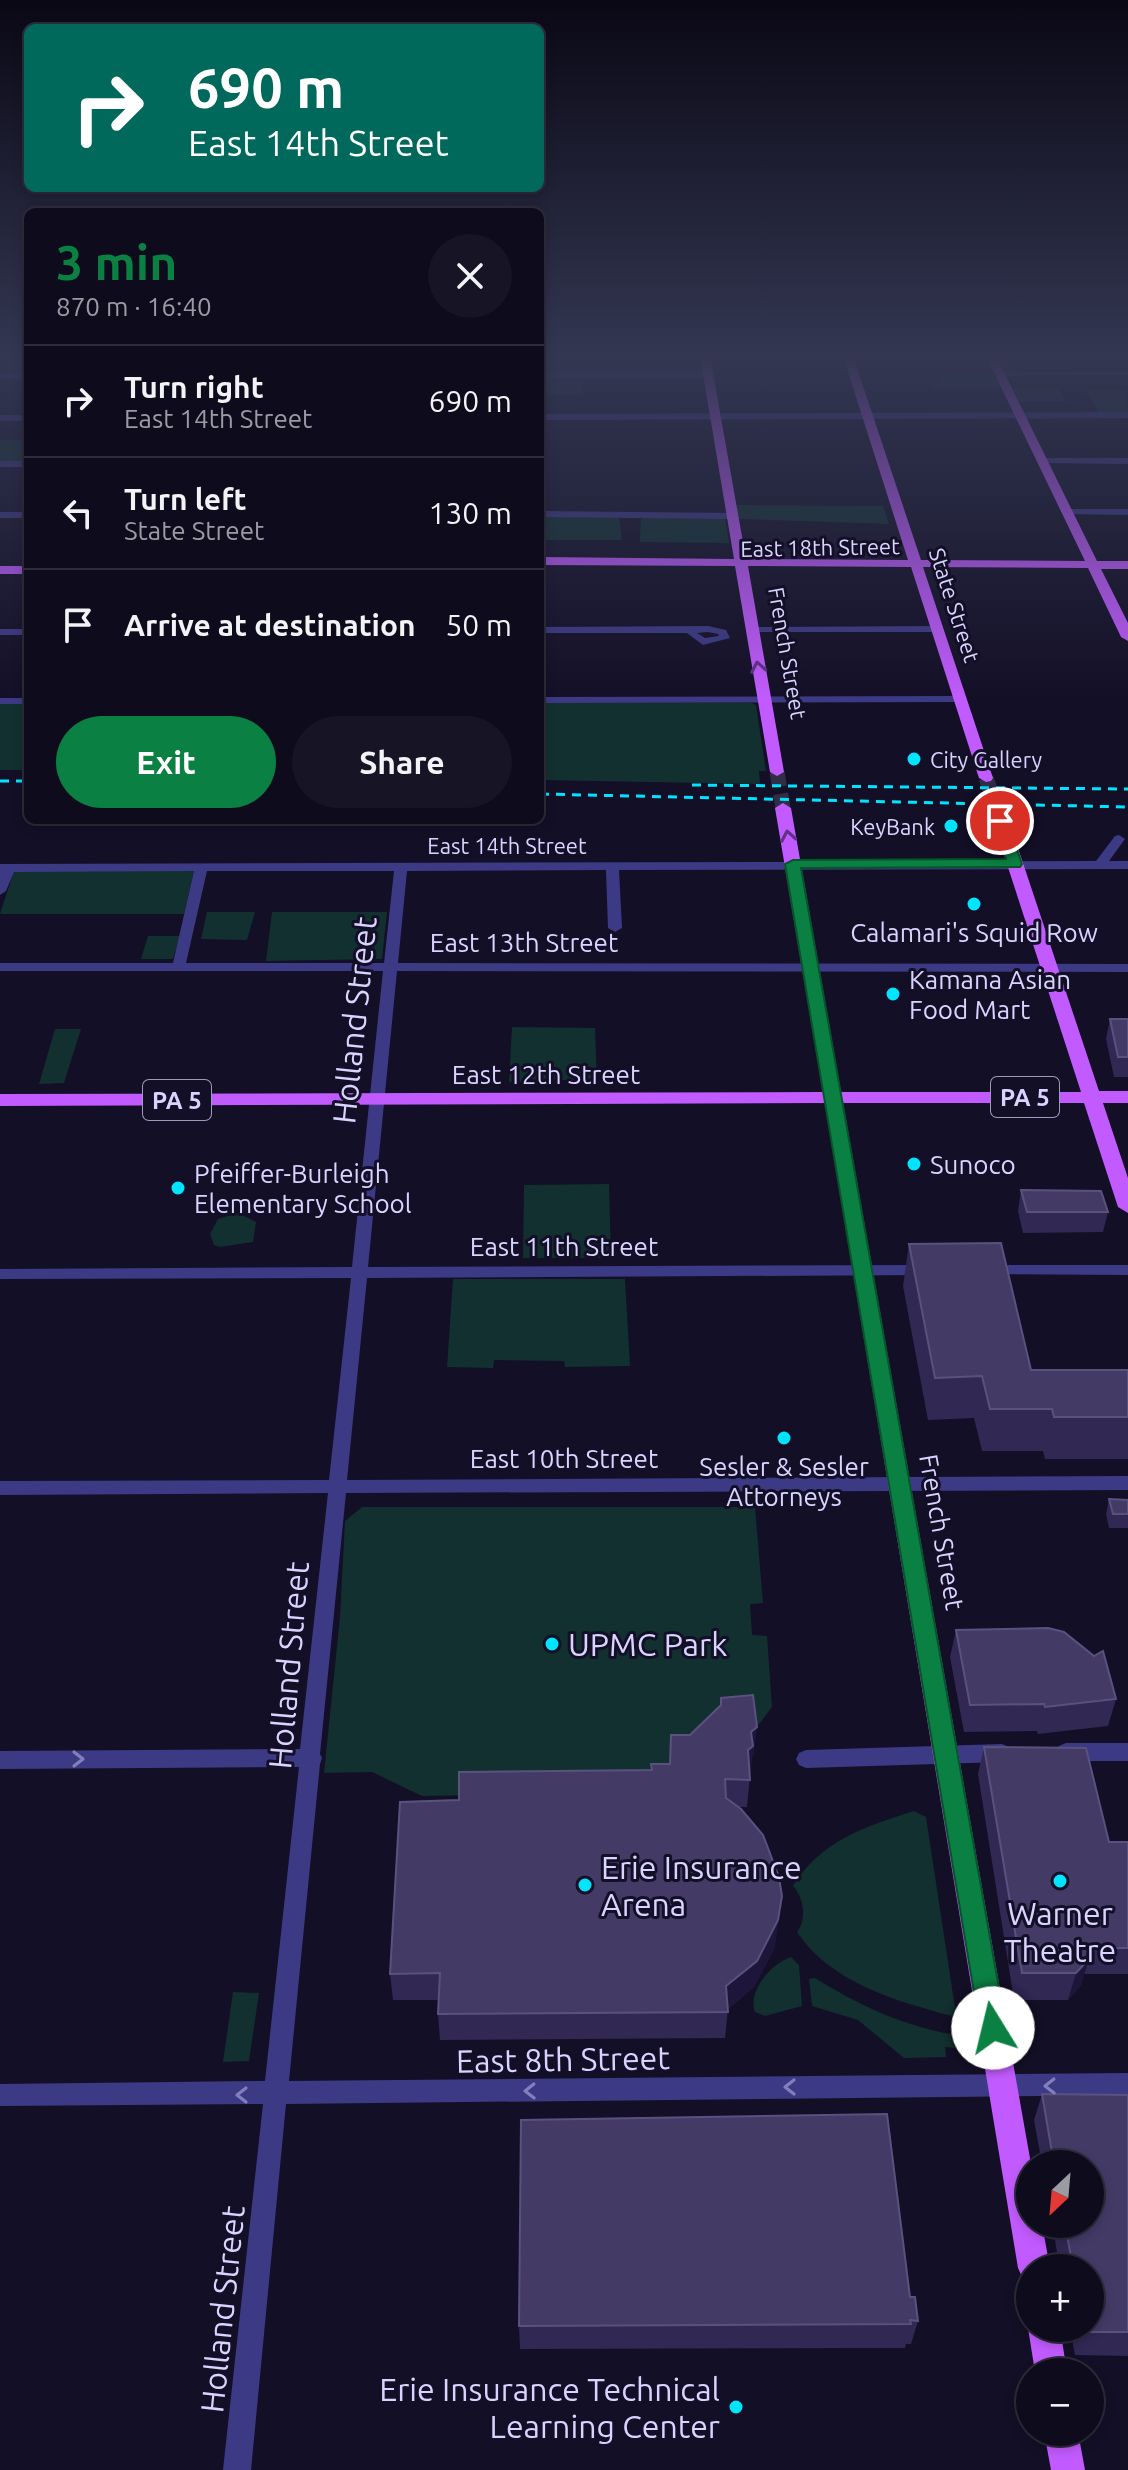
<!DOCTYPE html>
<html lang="en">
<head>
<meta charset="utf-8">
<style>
  :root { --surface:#0e0b1c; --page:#171425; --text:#f1f3f6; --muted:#9b9ba3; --line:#2e2b3b; --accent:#0b8043 }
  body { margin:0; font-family:Ubuntu,sans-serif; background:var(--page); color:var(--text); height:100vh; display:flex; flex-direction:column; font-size:30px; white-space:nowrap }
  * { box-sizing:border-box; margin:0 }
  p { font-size:26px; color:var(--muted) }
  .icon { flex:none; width:44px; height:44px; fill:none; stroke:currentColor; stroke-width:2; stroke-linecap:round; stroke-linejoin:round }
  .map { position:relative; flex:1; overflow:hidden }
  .details { position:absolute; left:24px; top:208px; width:520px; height:616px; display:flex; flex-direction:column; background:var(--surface); border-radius:12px; box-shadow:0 4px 12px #0003,0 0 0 2px var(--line) }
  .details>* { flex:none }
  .guide { position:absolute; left:24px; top:24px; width:520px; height:168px; border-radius:12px; box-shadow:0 4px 12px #0003,0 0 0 2px var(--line); background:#00695c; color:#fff; overflow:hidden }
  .needle { width:52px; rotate:206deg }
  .controls { position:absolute; left:1016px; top:2150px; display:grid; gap:16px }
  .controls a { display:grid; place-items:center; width:88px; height:88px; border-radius:50%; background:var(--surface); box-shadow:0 4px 12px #0003,0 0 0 2px var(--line); font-size:40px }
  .pin { position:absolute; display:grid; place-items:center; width:68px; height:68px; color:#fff; margin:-34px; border:4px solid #fff; border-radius:50%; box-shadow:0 2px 8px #0007 }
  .me { position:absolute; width:88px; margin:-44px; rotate:351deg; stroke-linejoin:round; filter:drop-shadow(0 0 6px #0008) }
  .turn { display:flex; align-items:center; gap:28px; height:168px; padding:0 32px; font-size:36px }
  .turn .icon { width:104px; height:104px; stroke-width:2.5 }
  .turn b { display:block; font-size:56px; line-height:68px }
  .round { display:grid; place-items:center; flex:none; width:84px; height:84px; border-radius:42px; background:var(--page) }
  .overview { display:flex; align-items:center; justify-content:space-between; height:136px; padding:0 32px }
  h1 { font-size:48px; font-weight:700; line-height:60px; color:var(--accent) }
  .cta { display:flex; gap:16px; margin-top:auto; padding:16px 32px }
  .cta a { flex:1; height:92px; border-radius:48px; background:var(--accent); color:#fff; font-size:32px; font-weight:700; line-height:92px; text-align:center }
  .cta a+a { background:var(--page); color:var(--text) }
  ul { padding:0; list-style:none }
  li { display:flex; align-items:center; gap:24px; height:112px; padding:0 32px; border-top:2px solid var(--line) }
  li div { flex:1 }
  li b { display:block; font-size:30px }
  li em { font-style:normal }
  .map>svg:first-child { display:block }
  .green { fill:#12302f }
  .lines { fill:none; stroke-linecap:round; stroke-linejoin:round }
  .major-tunnel { stroke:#312d47; stroke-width:15; stroke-dasharray:15 7; stroke-linecap:butt }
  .minor { fill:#3d3a85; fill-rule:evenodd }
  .major { fill:#c25bff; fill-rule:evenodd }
  .rail { stroke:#00e5ff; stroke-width:3; stroke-dasharray:9 7; stroke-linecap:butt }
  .wall { fill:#312854 }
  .shaded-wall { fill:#1d163a }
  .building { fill:#433a66; stroke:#5a527e; stroke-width:2 }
  .oneway { stroke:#623188 }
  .oneway2 { stroke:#837fbc }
  .route { fill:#0b8043; stroke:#07532c; stroke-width:2 }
  .poi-dot { fill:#00e5ff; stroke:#130f26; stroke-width:3 }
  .labels { text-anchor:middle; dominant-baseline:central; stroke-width:6; stroke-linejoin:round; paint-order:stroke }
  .far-street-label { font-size:22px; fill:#d9d4ff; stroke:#130f26 }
  .far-poi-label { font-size:22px; fill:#d9d4ff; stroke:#130f26; text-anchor:start }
  .shield { fill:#130f26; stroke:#9e99be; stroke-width:2 }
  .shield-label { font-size:24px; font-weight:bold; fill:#d9d4ff }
  .poi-label { font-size:26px; fill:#d9d4ff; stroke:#130f26; text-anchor:start }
  .street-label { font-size:26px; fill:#d9d4ff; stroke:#130f26 }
  .near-street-label { font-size:32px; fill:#d9d4ff; stroke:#130f26 }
  .near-poi-label { font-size:32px; fill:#d9d4ff; stroke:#130f26; text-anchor:start }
</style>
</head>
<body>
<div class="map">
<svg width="1128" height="2470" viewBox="0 0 1128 2470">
  <rect width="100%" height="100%" fill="#130f26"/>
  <path class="green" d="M634,356H650L653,364H700L701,372L636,373Z
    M919,356H983L989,367H936L932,358Z
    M941,375H995L1002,388H935L933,384L938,383L936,378H942Z
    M583,376V395L545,394V377Z
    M1013,388H1059L1065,401H1019Z
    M1086,390H1126L1128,414H1100Z
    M0,440H28V461L0,462Z
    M736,505L883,506L889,524L738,519Z
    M540,516L619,517L622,540H540Z
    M641,516L725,517L729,543L640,542Z
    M540,703H752L756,705L766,771H759L760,784L540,780Z
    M0,704H28V770H0Z
    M14,871L192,870L194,871L184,914H0Z
    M207,912H255L247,940L201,939Z
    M272,912H387L382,959L266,961Z
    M148,936H180L173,959H141Z
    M512,1027L595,1028L597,1079L509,1082Z
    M55,1029H81L64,1083L39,1084Z
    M609,1184L611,1258H523L524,1185Z
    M238,1213L256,1222L253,1242L220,1247L214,1245L210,1234L218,1219Z
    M453,1279H625L630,1366L565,1367L564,1361L494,1360L493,1368L447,1367Z
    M362,1507H755L763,1603L750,1604L752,1635L767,1636L772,1707L760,1723L668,1792L422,1796L372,1772L324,1773L340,1617L345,1521Z
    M914,1811L926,1817L955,2008L952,2016C896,2001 831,1983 797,1932C807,1919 804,1898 793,1886C820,1841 866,1826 914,1811Z
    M791,1957L799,1965L802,2006L765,2016L755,2012C747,1991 772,1963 791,1957Z
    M815,1978C857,2004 901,2025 950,2034L955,2048L945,2047L946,2057L904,2058L858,2020L812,2006L809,1979Z
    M233,1992L259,1993L249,2061L223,2062Z"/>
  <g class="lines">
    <path class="major-tunnel" d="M777,772L783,808
      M986,778L999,815"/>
    <path class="minor" d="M1128,371V375L999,376L995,374L999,372Z
      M540,372H708L712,375L708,378H540Z
      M0,373H28V379H0Z
      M1128,412V418L540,420V414Z
      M0,415H28V421H0Z
      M1042,458H1128V464L1039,463L1037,461Z
      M0,461H28V467H0Z
      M1067,509H1128V515L1064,514L1062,512Z
      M540,511L732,513L737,516L732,519L540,517Z
      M0,512H28V518H0Z
      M708,626L726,630L730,638L703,645L687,633H540V627ZM708,632L718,634L719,636L705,638L697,633Z
      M751,627L938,626L943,629L938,632H747L746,630Z
      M0,629H28V635H0Z
      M540,697L960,696L966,699L960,702L540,703Z
      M0,698H28V704H0Z
      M1119,835L1125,839L1109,861H1128V869L619,870L622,928L615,932L608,928L606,870L407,871L398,963L1128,964V972L397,971L368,1267L926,1265L934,1270L926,1275L367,1278L347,1480L1128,1476V1490L346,1493L320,1754L322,1758L320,1764L289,2081L1128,2073V2095L286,2104L251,2470H223L263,2104L0,2106V2084L265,2081L299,1767L0,1769V1751L300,1749L328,1493L0,1495V1481L329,1480L351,1278L0,1279V1269L352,1267L383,971H0V963H173L194,871L14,872L6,891L0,895V864L1096,861L1115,836ZM207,871H394L384,963H186Z
      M986,1265H1128V1275L980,1274L978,1270L980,1266Z
      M1066,1743H1128V1761H1066L1059,1758L1056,1752L1059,1746Z
      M1002,1744L1009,1747L1012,1753L1009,1759L1002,1762L806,1768L799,1765L796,1759L799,1753L806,1750Z"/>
    <path class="major" d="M700,356H710L746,559L908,560L843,356H853L921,560L1085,561L986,356H996L1097,561H1128V569H1101L1128,623V641L1121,637L1088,568L923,567L993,778L991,781L986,782L979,778L911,567L748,566L784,772L777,776L770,772L735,566L540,565V557L734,559Z
      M0,566H28V574H0Z
      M783,803L791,808L841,1092H1081L991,815L999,810L1007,815L1099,1091H1128V1103H1103L1128,1178V1213L1118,1207L1084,1103H843L1031,2164L1030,2224H1042L1050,2268H1030V2282L1023,2279L1018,2268L825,1103L0,1106V1094L823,1092L775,808Z
      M1030,2323V2328H1060L1067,2372H1035L1028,2328Z
      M1044,2432H1078L1085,2470H1051Z"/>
    <path class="rail" d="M0,781H28
      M692,785L1128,789
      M540,794L1128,807"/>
  </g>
  <path class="wall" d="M1110,1019H1128V1077H1114L1106,1039Z
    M1021,1190L1108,1212L1103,1232L1023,1233L1018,1211Z
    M909,1244L1031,1370H1128V1459H1045L1043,1451H982L974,1418L928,1420L903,1286Z
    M1109,1499L1128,1500V1528H1109L1106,1514Z
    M956,1630L1116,1699L1108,1726L1038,1734L1037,1731L964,1732L950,1657Z
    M984,1747L1109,1842H1128V1974H1084L1081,1985L1068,2000H1014L978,1774Z
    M754,1754L752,1756L747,1807H737L775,1947L754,1987L728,2009L725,2038L440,2040L438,2014L439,2000H393L390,1974L459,1800L651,1770V1764H669Z
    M1042,2094L1128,2095V2356L1075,2355L1070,2328H1090V2268H1060L1052,2224H1090V2164H1042L1034,2120Z
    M910,2297L918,2321L911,2344H906L905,2348L520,2349L519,2326Z"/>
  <path class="shaded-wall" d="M757,1727L754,1754L752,1756L750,1773L748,1750L751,1732Z
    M782,1896L775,1947L754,1987L723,2013L726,1986Z
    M1089,1959L1081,1985L1068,2000L1076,1973Z"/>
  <path class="building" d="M1110,1019H1128V1057H1118Z
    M1021,1190L1101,1191L1108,1212H1027Z
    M1001,1243L1031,1370H1128V1417H1054L1052,1409H990L982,1376L935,1378L909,1244Z
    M1109,1499L1128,1500V1514H1113Z
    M1048,1628L1064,1632L1094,1656L1103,1651L1116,1699L1045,1707L1044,1704L970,1705L956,1630Z
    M753,1695L757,1727L751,1732L753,1746L748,1750L750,1780L725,1779L726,1798L741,1809L763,1835L779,1877L782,1896L778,1920L757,1961L726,1986L728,2012L438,2014L440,1973L390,1974L400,1802L459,1800V1772L652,1770L651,1764H670L671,1735H690L721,1705V1698Z
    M984,1747L1086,1748L1109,1842H1128V1948H1087L1089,1959L1076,1973H1022Z
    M1042,2094L1128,2095V2332H1084V2328H1090V2268H1073L1065,2224H1090V2164H1054Z
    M887,2114L910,2297H915L918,2321L910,2320L911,2324L519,2326L521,2120Z"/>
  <defs><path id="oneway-chevron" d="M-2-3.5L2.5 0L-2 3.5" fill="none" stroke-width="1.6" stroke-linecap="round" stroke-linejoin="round" transform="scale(2)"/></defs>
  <g class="oneway">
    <use href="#oneway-chevron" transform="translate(758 667) rotate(-100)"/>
    <use href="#oneway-chevron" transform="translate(788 836) rotate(-100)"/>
  </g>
  <g class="oneway2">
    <use href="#oneway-chevron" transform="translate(78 1759)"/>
    <use href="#oneway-chevron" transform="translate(1050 2086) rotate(179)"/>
    <use href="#oneway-chevron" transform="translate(790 2087) rotate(180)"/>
    <use href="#oneway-chevron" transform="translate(530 2091) rotate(179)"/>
    <use href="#oneway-chevron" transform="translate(242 2095) rotate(180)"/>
  </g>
  <linearGradient id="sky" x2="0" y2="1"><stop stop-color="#0a0815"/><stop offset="0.51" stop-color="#333752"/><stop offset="1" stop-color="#333752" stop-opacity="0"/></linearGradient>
  <rect width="1128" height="701" fill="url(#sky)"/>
  <path class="route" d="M1000,816L1007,821L1022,864L1020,867L801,868L1006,2028L1002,2037L993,2040L984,2037L980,2028L785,864L793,860L1006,859L993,821Z"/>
  <g class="poi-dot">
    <circle cx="914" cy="759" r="8"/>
    <circle cx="951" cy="826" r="8"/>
    <circle cx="974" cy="904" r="8"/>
    <circle cx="893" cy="994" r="8"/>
    <circle cx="914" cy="1164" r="8"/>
    <circle cx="178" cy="1188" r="8"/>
    <circle cx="784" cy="1438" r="8"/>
    <circle cx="552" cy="1644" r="8"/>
    <circle cx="1060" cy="1881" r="8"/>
    <circle cx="585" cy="1885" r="8"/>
    <circle cx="736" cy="2407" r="8"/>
  </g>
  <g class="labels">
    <g class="far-street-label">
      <text transform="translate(820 547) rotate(-1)">East 18th Street</text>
      <text transform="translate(955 605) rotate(72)">State Street</text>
      <text transform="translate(788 653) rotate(80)">French Street</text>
      <text x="507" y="845">East 14th Street</text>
    </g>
    <g class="far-poi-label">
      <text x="930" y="759">City Gallery</text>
      <text x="935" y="826" text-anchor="end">KeyBank</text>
    </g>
    <g class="shield">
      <rect x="991" y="1077" width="68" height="40" rx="6"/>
      <rect x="143" y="1080" width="68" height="40" rx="6"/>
    </g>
    <g class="shield-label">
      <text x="1025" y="1097">PA 5</text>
      <text x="177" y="1100">PA 5</text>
    </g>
    <g class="poi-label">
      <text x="974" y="932" text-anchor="middle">Calamari's Squid Row</text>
      <text x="909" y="979">Kamana Asian<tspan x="909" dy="30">Food Mart</tspan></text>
      <text x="930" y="1164">Sunoco</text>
      <text x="194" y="1173">Pfeiffer-Burleigh<tspan x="194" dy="30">Elementary School</tspan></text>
      <text x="784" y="1466" text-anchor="middle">Sesler &amp; Sesler<tspan x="784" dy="30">Attorneys</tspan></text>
    </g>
    <g class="street-label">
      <text x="524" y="942">East 13th Street</text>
      <text x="546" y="1074">East 12th Street</text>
      <text x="564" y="1246">East 11th Street</text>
      <text x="564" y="1458">East 10th Street</text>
      <text transform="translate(942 1532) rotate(80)">French Street</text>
    </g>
    <g class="near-street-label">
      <text transform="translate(354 1020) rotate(-84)">Holland Street</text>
      <text transform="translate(288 1665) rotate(-85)">Holland Street</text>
      <text transform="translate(563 2059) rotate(-1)">East 8th Street</text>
      <text transform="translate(222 2309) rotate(-84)">Holland Street</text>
    </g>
    <g class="near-poi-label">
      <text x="568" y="1644">UPMC Park</text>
      <text x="601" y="1867">Erie Insurance<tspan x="601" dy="37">Arena</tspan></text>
      <text x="1060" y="1913" text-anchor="middle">Warner<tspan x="1060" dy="37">Theatre</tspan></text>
      <text x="720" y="2389" text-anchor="end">Erie Insurance Technical<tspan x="720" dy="37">Learning Center</tspan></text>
    </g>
  </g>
</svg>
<div class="controls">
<a><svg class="needle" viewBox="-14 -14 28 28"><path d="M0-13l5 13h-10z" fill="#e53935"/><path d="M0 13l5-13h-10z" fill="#9b9ba3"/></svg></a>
<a>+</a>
<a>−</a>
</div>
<div class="pin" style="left:1000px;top:821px;background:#d93025"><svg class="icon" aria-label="arrive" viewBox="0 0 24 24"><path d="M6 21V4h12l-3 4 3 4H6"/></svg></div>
<svg class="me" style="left:993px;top:2028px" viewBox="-20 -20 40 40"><circle r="19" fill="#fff"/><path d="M0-13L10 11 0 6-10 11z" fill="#0b8043"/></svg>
<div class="guide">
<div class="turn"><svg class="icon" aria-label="right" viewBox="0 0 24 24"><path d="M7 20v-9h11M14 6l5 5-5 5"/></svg><div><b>690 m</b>East 14th Street</div></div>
</div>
<section class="details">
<div class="overview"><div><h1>3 min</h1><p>870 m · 16:40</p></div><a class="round"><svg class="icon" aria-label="close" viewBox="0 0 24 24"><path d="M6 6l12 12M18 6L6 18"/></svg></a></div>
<ul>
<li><svg class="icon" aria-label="right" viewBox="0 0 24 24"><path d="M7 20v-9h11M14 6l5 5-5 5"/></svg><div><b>Turn right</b><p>East 14th Street</p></div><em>690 m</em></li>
<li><svg class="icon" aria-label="left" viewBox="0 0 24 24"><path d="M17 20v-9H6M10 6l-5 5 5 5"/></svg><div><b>Turn left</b><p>State Street</p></div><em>130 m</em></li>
<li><svg class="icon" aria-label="arrive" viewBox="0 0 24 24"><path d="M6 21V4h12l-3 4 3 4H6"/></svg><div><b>Arrive at destination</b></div><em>50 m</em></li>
</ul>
<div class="cta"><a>Exit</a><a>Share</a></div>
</section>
</div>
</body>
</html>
